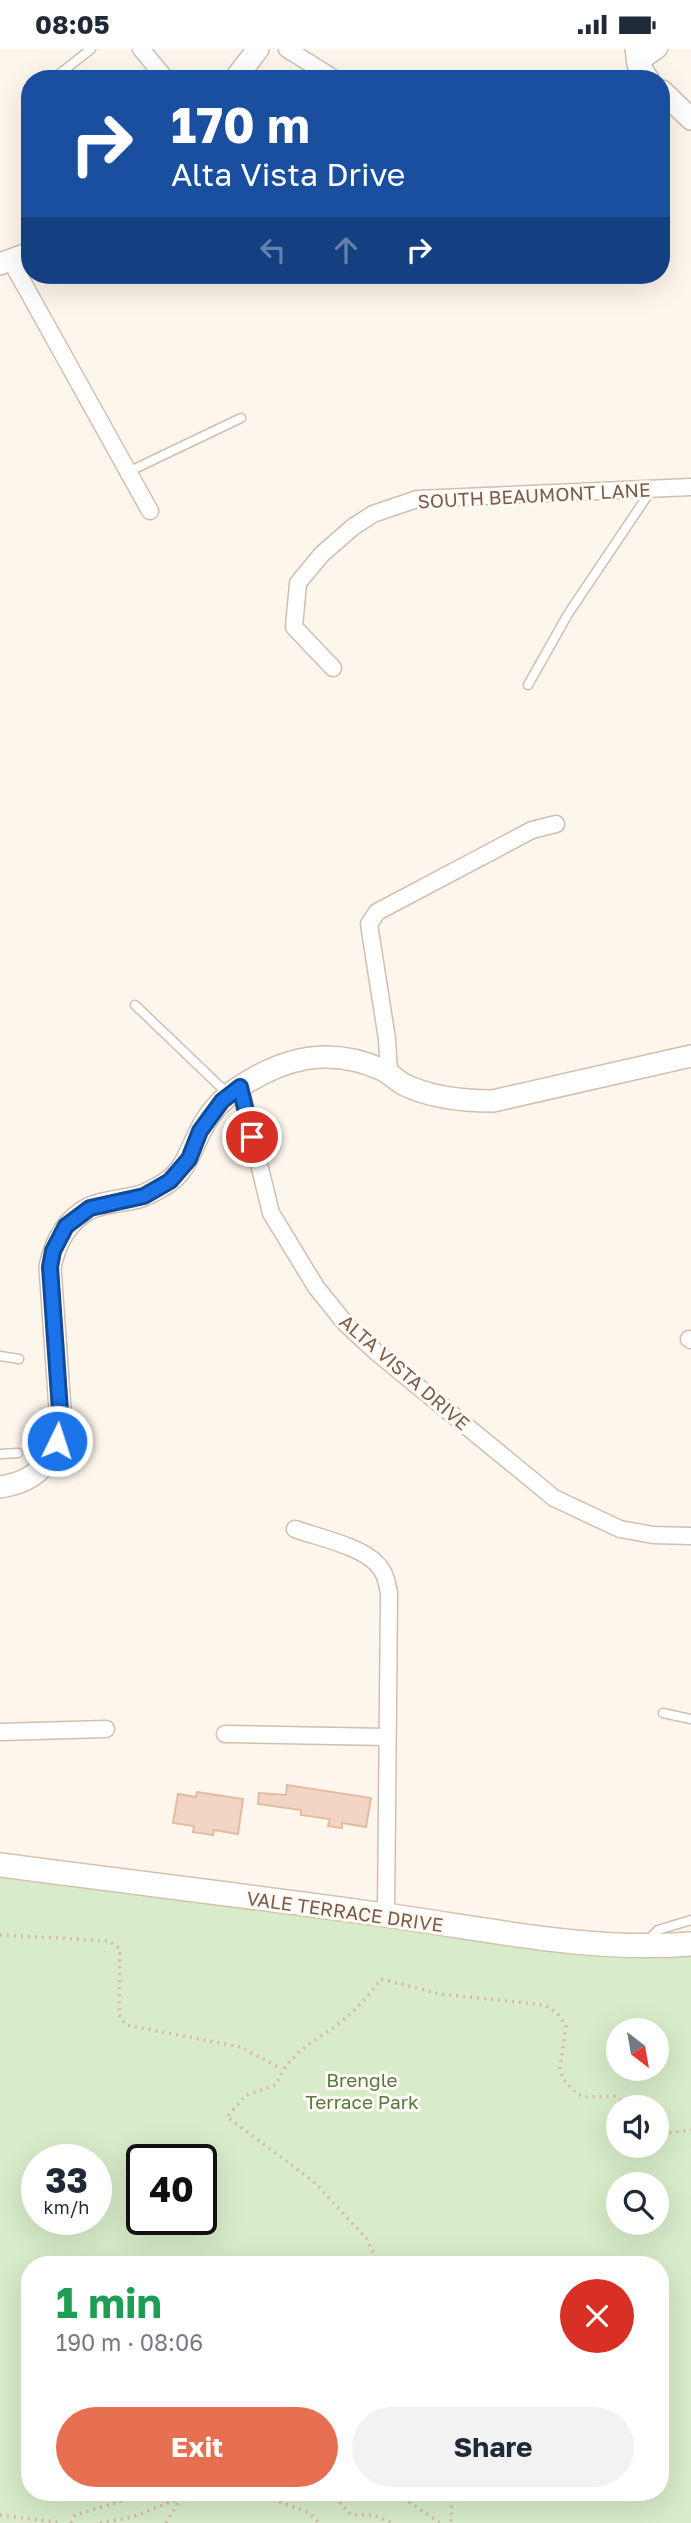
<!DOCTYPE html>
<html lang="en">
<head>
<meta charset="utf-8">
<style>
  :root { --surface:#fff; --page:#f2f2f3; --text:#1f2937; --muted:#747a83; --accent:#e76f51 }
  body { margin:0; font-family:"Golos Text",sans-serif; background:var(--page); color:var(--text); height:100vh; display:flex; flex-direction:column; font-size:26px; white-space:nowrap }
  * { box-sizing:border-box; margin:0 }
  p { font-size:23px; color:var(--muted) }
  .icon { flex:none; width:38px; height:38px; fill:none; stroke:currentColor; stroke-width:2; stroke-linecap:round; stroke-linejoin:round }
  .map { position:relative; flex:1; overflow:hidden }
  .sheet { position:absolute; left:21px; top:2207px; width:648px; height:245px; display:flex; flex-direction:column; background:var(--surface); border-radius:28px; box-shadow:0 7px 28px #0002 }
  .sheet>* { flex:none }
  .hud { position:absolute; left:21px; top:21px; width:649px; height:214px; border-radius:28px; box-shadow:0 7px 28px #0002; background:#1a4fa0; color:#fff; overflow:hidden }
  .needle { width:46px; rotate:149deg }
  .controls { position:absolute; left:606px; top:1969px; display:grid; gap:14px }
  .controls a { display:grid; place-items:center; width:63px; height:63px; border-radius:50%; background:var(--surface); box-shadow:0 7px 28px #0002; font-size:35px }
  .speed { position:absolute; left:21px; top:2095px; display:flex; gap:14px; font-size:35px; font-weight:700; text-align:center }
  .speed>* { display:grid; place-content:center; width:91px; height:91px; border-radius:50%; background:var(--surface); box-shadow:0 7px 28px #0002; line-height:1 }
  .speed small { font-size:18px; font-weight:400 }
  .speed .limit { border:4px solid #111; border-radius:10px; background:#fff; color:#111 }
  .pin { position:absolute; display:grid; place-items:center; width:60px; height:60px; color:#fff; margin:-30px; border:4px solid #fff; border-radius:50%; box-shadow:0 2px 7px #0007 }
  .me { position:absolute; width:77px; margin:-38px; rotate:4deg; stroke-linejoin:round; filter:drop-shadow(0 0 5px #0008) }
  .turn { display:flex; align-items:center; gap:24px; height:147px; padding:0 35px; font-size:32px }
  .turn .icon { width:91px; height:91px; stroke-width:2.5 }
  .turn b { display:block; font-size:49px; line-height:60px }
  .lanes { display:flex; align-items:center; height:66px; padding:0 35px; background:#0003; justify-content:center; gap:35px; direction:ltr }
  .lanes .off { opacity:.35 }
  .round { display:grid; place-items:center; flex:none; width:74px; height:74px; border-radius:37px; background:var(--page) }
  .overview { display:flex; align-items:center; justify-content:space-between; height:119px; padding:0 35px }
  h1 { font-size:42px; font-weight:700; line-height:52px; color:#1e9e55 }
  .cta { display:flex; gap:14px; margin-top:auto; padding:14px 35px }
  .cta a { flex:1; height:80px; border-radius:42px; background:var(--accent); color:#fff; font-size:28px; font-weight:700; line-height:80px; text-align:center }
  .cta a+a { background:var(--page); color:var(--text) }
  .status { display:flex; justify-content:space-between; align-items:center; height:49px; padding:0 35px; background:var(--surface); direction:ltr }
  .status svg { height:19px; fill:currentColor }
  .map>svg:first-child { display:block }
  .green { fill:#d8ecc9; fill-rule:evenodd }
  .building { fill:#f3d5c3; stroke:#e6bba3; stroke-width:2 }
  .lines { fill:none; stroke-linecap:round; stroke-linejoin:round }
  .service-casing { stroke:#d1beb0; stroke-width:11 }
  .minor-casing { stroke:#d1beb0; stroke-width:19 }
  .tertiary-casing { stroke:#d1beb0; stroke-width:24 }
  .secondary-casing { stroke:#d6c0b0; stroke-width:26 }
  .path { stroke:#d9b8a5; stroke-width:3.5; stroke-dasharray:2 5; stroke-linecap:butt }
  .service { stroke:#fff; stroke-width:8 }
  .minor { stroke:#fff; stroke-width:16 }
  .tertiary { stroke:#fff; stroke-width:21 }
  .secondary { stroke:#fff; stroke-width:23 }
  .route-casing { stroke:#114b97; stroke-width:18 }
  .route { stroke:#1a73e8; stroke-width:12 }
  .labels { text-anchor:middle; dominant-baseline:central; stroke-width:6; stroke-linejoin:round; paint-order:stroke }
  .street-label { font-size:19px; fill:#7a5c4d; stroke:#fffaf3 }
  .park-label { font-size:19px; fill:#537a41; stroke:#fffaf3 }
</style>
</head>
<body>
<div class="status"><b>08:05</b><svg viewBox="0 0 49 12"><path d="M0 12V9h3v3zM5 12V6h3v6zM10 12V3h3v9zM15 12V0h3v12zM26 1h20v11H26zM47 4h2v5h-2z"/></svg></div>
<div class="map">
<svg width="691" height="2474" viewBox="0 0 691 2474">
  <rect width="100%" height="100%" fill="#fdf6ec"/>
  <path class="green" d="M0,1817L691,1897V2474H0ZM618,1981H656V2020H618ZM618,2058H656V2096H618ZM37,2110H96V2170H37ZM142,2110H201V2170H142ZM618,2135H656V2174H618ZM30,2216H660V2443H30Z"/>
  <path class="building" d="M287,1736L371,1749L366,1778L342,1774V1779L328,1777L330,1770L301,1766V1761L258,1755L259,1744L286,1746Z
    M197,1743L243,1750L238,1785L214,1781L213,1786L193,1783L194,1777L173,1774L178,1745L196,1748Z"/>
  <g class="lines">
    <defs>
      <path id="service" d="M53,30L91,0
        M128,423L241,369
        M528,636L568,565L652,440
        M135,956L227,1044
        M0,1307L19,1310
        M0,1405L18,1404
        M663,1664L691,1670
        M648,1891L658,1881L691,1871"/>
      <path id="minor" d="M141,0L166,30
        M287,0L335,30
        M638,15L659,0
        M11,212L150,462
        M333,619L294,578L298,534L322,505L353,478L373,465L417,450L691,438
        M389,1025L387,990L369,875L377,863L532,781L556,775
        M240,1038L271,1164L316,1238L345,1274L375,1302L554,1449L620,1480L653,1486L691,1487
        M689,1290L691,1291
        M295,1480C317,1488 360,1497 376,1514C385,1522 387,1533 389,1544L386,1866
        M0,1683L106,1680
        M225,1685L386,1688"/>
      <path id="tertiary" d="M636,0L638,15L648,30
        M235,30L258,0
        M662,42L691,70
        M0,215L30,204
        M0,1438C40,1432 52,1412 61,1375L50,1218C55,1194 67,1171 90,1159C105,1152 126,1152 142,1147C150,1144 158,1139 165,1135C185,1123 190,1102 200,1083C208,1066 222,1050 238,1039C284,1008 330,997 383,1021C391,1025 397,1032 405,1036C430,1048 465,1052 493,1052L691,1007"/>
      <path id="secondary" d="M0,1816C128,1833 257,1848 385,1866C487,1880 588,1903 691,1895"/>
    </defs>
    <use href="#service" class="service-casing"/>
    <use href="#minor" class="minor-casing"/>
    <use href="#tertiary" class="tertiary-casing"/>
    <use href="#secondary" class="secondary-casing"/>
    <path class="path" d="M0,1886L109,1892L120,1900L119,1966L126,1976L241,1998L282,2020
      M656,2083L660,2085L691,2081
      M379,2216L367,2190L313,2132L227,2068L246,2046L276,2036C290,2000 316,1994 343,1971C358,1959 370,1945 381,1930L440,1945L545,1956L557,1964L566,1977L560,2019L563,2030L577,2045L585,2048L616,2047L627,2058
      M253,2443L309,2464L319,2474
      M330,2443L351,2466H373L393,2474
      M383,2443L405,2450L440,2474
      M448,2443L452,2459L451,2474
      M594,2443L603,2447
      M0,2466L62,2474
      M71,2474L75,2466L129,2450L134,2443
      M100,2474L132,2468L181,2449L242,2443
      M166,2474L181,2449"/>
    <use href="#service" class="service"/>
    <use href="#minor" class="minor"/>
    <use href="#tertiary" class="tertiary"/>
    <use href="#secondary" class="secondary"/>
  </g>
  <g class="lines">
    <defs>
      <path id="route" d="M57,1392L61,1376L50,1218L53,1202L66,1177L90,1159L144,1147L170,1132L189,1110L200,1082L222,1052L240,1038L252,1088"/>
    </defs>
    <use href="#route" class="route-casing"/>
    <use href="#route" class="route"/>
  </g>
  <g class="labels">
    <g class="street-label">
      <text transform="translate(534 446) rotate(-3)">SOUTH BEAUMONT LANE</text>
      <text transform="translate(405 1323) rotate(41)">ALTA VISTA DRIVE</text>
      <text transform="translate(345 1862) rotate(8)">VALE TERRACE DRIVE</text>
    </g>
    <g class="park-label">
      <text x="362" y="2030">Brengle<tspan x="362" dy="22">Terrace Park</tspan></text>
    </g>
  </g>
</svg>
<div class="controls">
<a><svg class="needle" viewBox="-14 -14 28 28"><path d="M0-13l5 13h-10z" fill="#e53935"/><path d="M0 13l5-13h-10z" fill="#747a83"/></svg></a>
<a><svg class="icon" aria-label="sound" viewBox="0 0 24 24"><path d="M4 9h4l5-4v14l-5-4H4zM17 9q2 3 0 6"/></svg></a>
<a><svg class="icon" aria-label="search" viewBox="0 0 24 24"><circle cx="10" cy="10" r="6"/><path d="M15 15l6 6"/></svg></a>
</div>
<div class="speed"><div>33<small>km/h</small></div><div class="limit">40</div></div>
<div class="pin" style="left:252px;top:1088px;background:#d93025"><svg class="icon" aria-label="arrive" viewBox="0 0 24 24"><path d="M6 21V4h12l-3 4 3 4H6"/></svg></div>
<svg class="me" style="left:57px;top:1392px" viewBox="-20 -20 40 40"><circle r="17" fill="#1a73e8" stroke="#fff" stroke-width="3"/><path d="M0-11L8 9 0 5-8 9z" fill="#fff"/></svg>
<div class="hud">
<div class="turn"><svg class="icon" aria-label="right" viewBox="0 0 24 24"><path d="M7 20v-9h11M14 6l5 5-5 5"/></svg><div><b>170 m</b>Alta Vista Drive</div></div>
<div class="lanes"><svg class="icon off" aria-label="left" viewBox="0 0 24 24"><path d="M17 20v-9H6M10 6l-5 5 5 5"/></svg><svg class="icon off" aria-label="ahead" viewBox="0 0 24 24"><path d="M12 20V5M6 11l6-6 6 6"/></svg><svg class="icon" aria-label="right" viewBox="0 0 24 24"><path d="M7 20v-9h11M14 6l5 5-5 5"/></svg></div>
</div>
<section class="sheet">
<div class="overview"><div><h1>1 min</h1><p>190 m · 08:06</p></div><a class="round" style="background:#d93025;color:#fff"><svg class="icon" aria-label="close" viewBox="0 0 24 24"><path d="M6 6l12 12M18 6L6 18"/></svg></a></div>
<div class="cta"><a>Exit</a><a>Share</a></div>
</section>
</div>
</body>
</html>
